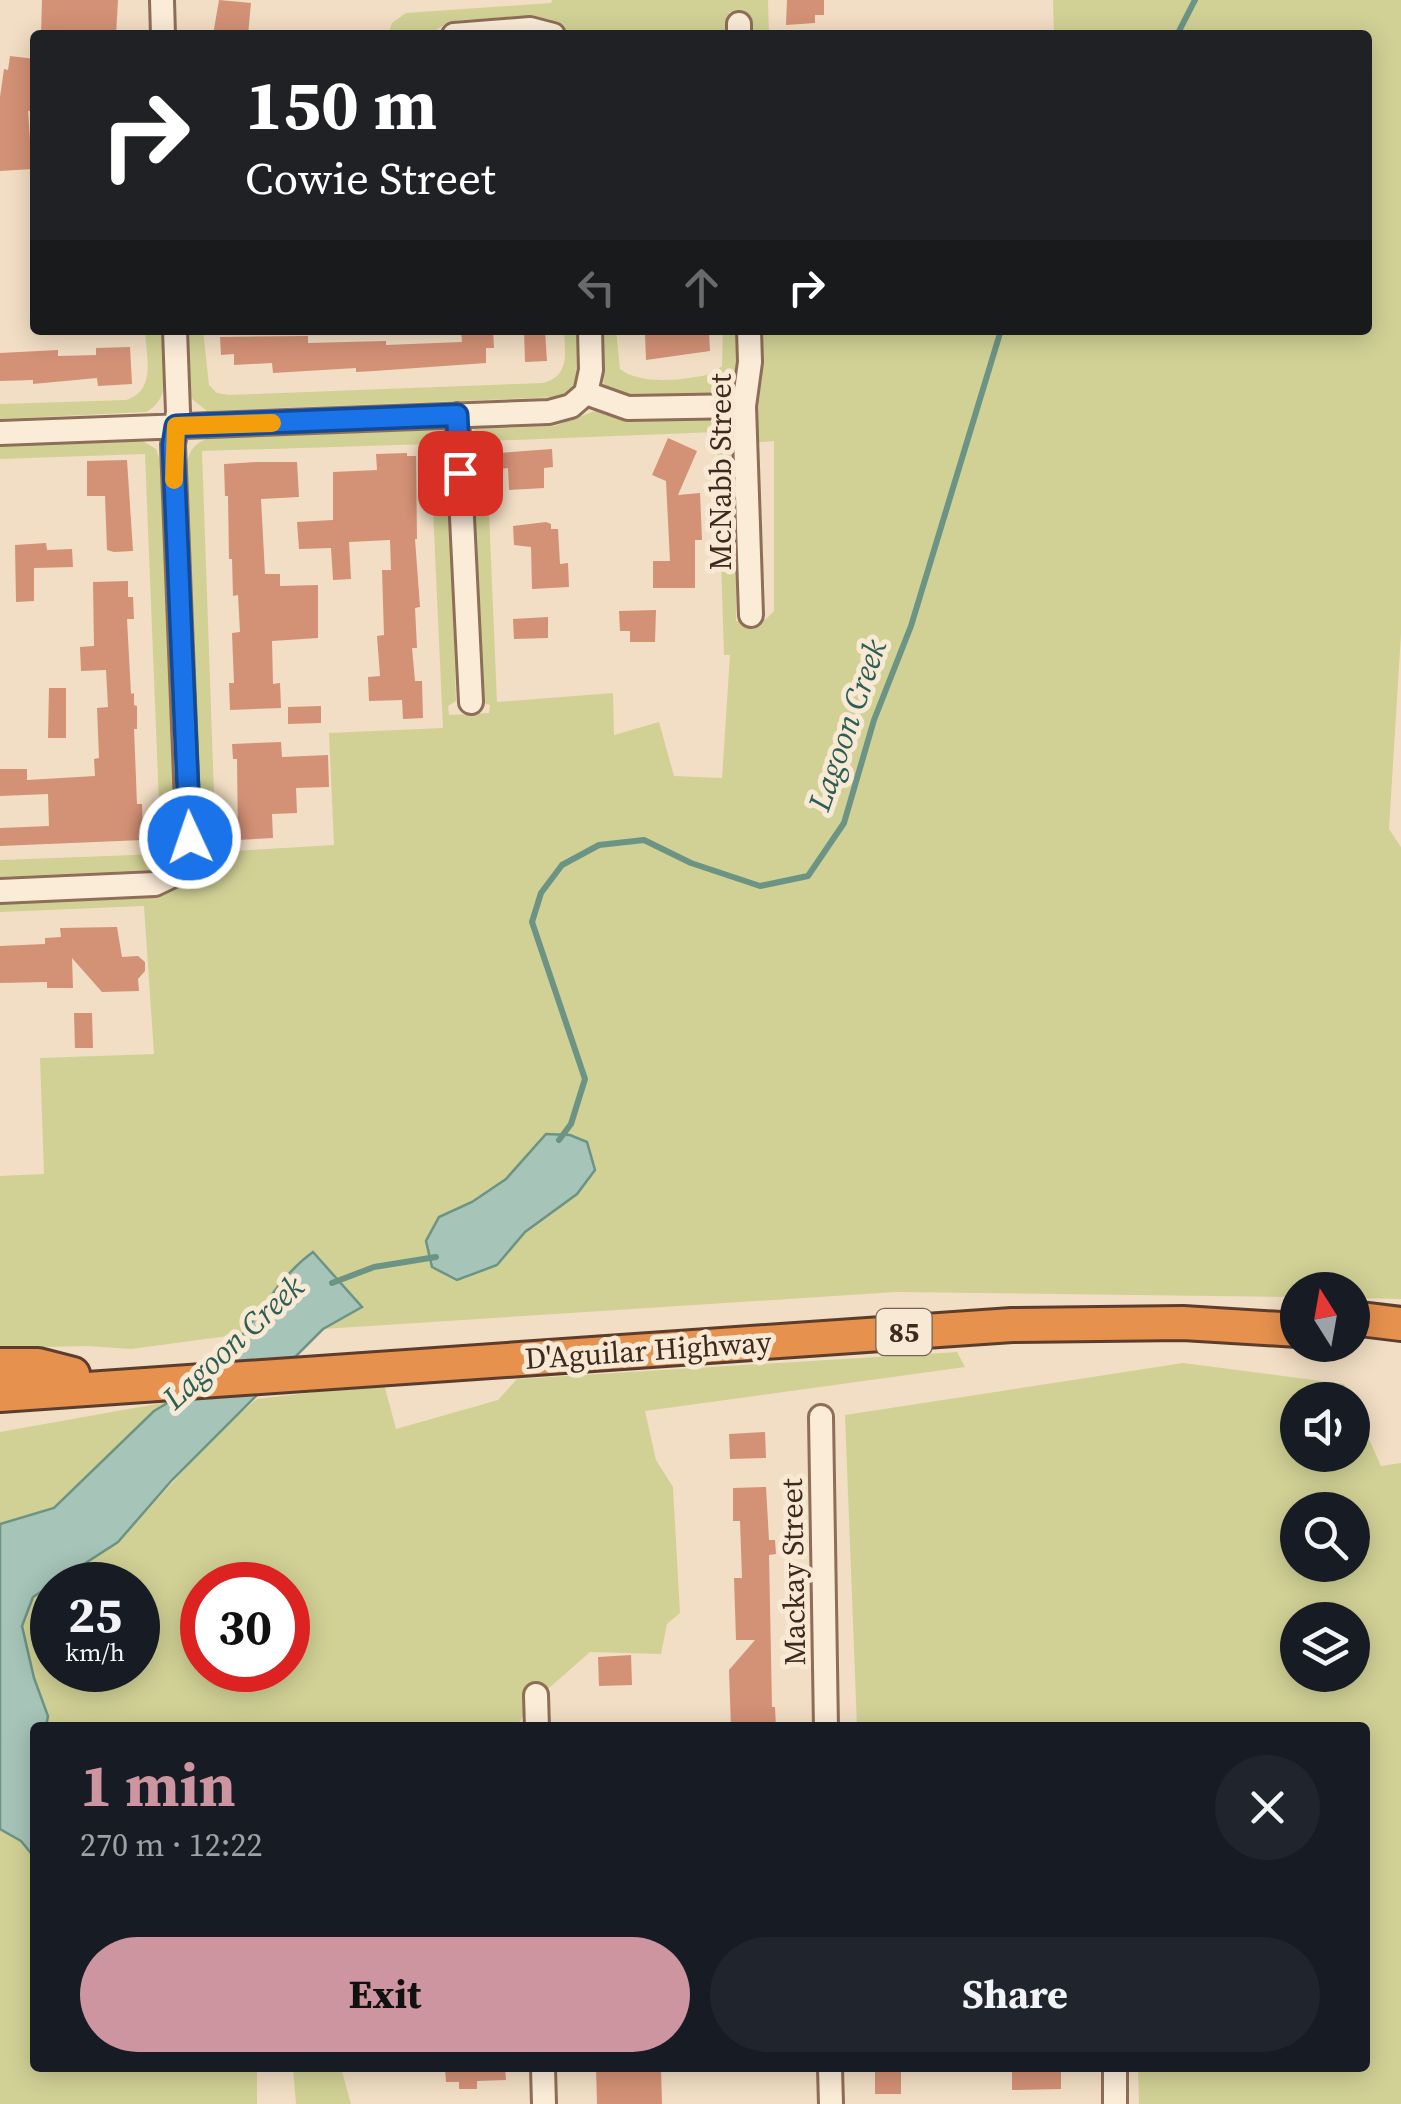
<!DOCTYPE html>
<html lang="en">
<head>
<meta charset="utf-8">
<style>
  :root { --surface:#171b24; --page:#20242c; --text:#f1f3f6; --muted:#9ea1a6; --accent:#cd959f }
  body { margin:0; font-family:"Source Serif 4",serif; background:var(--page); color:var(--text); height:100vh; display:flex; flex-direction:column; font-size:38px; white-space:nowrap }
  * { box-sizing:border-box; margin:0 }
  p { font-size:32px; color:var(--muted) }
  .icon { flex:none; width:55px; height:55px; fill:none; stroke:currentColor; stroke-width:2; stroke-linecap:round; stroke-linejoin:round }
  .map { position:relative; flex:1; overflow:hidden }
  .side { position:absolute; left:30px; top:1722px; width:1340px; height:350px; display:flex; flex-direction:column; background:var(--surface); border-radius:10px; box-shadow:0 5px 25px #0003 }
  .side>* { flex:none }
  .guide { position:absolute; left:30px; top:30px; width:1342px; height:305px; border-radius:10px; box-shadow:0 5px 25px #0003; background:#202124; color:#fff; overflow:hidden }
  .needle { width:65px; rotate:349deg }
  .buttons { position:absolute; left:1280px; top:1272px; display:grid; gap:20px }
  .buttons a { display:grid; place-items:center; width:90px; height:90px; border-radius:50%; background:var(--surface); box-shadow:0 5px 25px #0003; font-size:50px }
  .speed { position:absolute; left:30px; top:1562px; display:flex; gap:20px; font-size:50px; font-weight:700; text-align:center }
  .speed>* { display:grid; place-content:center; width:130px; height:130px; border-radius:50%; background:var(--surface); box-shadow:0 5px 25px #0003; line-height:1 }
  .speed small { font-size:25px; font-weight:400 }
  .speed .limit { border:15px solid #d22; background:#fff; color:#111 }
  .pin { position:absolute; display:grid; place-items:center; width:85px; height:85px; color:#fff; margin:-42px; border-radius:20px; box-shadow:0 5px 15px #0006 }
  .me { position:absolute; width:110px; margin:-55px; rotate:357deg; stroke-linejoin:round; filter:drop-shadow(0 0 8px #0008) }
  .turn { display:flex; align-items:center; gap:35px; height:210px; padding:0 50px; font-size:45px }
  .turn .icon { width:130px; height:130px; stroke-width:2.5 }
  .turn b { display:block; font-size:70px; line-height:85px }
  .lanes { display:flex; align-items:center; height:95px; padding:0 50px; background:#0003; justify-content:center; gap:50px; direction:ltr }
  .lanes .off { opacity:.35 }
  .round { display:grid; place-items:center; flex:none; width:105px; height:105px; border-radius:52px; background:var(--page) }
  .overview { display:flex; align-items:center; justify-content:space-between; height:170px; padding:0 50px }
  h1 { font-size:60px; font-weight:700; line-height:75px; color:var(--accent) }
  .action { display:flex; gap:20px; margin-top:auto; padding:20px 50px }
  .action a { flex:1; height:115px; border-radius:60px; background:var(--accent); color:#111; font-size:40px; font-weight:700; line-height:115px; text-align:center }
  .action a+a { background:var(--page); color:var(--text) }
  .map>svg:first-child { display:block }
  .green { fill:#d1d196; fill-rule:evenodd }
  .water { fill:#a6c4b8; stroke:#6c9485; stroke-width:2.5 }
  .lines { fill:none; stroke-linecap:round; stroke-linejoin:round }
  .stream { stroke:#6c9485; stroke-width:6 }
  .building { fill:#d39176 }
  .minor-casing { stroke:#8e6e58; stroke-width:28 }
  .highway-casing { stroke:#5c3d2d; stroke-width:38 }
  .minor { stroke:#fbecd8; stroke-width:22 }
  .highway { stroke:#e7914e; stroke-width:32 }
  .route-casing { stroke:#114b97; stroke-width:25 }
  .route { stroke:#1a73e8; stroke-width:18 }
  .slow { stroke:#f59e0b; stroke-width:18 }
  .labels { text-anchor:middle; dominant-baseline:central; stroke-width:10; stroke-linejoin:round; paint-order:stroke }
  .shield { fill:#f8e9d4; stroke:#756355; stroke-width:2.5 }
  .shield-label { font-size:28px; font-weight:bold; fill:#3d291e }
  .street-label { font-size:30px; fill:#3d291e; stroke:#f8e9d4 }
  .water-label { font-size:32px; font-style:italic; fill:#2c5e54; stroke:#f8e9d4 }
</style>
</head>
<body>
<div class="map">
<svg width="1401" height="2104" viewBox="0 0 1401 2104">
  <rect width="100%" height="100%" fill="#f2dec4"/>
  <path class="green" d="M552,0H768L769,35H748L746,13L729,12V35H573L549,19L526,16L460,20L447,23L428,35H388L392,23L406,13L551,3Z
    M1053,0H1401V634L1389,829L1401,847V1299L1353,1298L1352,1290H1298L1297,1297L896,1292L323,1329L312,1252L298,1263L243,1334L131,1349L87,1346L0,1348V1176L44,1174L40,1058L154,1054L144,906L0,912V900L164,893L189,878L195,869L201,847L187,463C190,449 195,443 209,438L445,430L453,442L449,487L456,701L448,706L449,715L489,713L490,705L480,702L467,434L475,429L555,426L595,411L617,417H717L730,430L737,444L736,621L759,626L774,611V441L750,443L755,330H1368V35H1054ZM717,432L724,655H730L722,778L674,776L659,722L614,735L613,693L497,702L486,441ZM430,444L443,728L329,733L334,845L216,852L202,451ZM547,1134L549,1212L525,1232L497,1265L439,1217L472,1202L506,1179Z
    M145,330H162C163,357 175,398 146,412L0,419V404L126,400C157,390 146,356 145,330Z
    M186,330H203L209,385L217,393L229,395L543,383C570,376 565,353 564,330H578C579,354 587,389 557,397L207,411L193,400L189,392Z
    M601,330H616L620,369C641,386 689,380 714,373L722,366L723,330H740L737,388C718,406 632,402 607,393L604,387Z
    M141,440L156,449L162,466L175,855L164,866L149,870L0,877V860L161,854L145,454L0,459V445Z
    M957,1352L965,1367L645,1411L656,1460L673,1487L680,1613L667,1624L661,1654L590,1652L532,1703L516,1727H46L48,1716L34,1678L22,1625L33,1597L118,1542L221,1430L257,1399L384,1384L396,1429L498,1400L517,1379ZM52,1585H138V1670H52ZM202,1585H288V1670H202Z
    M1183,1363L1344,1384L1351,1400H1298V1455H1352L1353,1403L1381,1466L1401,1463V2104H1139L1138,2068H1365V1728L857,1727L845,1415ZM1298,1510H1352V1565H1298ZM1298,1620H1352V1675H1298Z
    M173,1401L154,1411L54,1508L0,1524V1432Z
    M0,1830L21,1841L35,1858V2068H257V2104H0Z
    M293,2068H341L351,2104H296Z"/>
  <path class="water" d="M546,1134L570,1135L587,1142L595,1170L577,1194L525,1232L497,1265L457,1280L432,1267L426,1241L439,1217L472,1202L506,1179Z
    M313,1252L362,1307L323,1329L172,1480L118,1542L33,1597L22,1626L34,1678L48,1716L46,1727L35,1728V1858L21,1841L0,1829V1524L54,1508L154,1411C185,1394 225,1357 247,1329C267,1302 285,1272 313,1252Z"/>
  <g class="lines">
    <path class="stream" d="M1177,35L1195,0
      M559,1140L571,1124L585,1079L532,922L541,893L562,865L599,845L644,840L691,863L760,886L808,876L844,823L874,720L911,626L1001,330
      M332,1283L374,1267L436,1257"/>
  </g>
  <path class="building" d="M42,0H118L116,35H41Z
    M219,0L251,3L248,35H213Z
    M787,0H824V15H815V23L786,25Z
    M10,56L35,59V112L28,111L32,169L0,171V97L4,69L8,70Z
    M461,330H493L494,348H486V363L374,371L356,372V368L273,373L272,363L234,365V354L221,355L220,337L308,336V343L386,341V345L462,342Z
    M524,330H545L547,361L525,362Z
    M691,331L709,333L710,351L646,360L645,334Z
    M130,347L132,384L98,386L97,378L33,384V380L0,381V353L58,350V356L96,355V348Z
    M668,438L697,451L678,495L700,493L702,540H695V588H653V561H670L666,481L652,475Z
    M552,449L553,467L544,468V488L509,490L508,468L499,469V453Z
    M407,453V456H416L417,539H415L420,607L415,608L417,648H412L415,681H422L423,718L403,719L402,700L369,701L368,677L380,676L377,636L384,635L382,570H391L390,540L349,542L351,579L333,580L331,548L299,549L297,522L333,520V472L377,470L376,454Z
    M127,460L133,551L114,552L107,550L105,496H87V461Z
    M256,462H297L299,497L261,499L265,574H280V586L318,585V638L272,641L273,684L280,683L281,708L230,710L229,683H234L232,633L240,632L238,595L233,596L232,559H229L228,496H225L224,464Z
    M546,522L551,524V529H558L560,564L568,563L569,587L532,589L531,547L514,545L513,526Z
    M46,543L47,550L72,549L73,567L34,568V601L16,602L15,545Z
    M128,581V597H133L134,619H127L131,694L134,693V705L137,706V729H134L137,804H142L143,840L0,846V828L49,826L48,794L0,796V769H27V780L95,776L94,759L99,758L97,708L108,707L106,670L81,671L80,647L94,646L93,582Z
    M656,610L655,642H630V631H620L619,611Z
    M548,617V638L514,639L513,619Z
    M49,688H66V738H48Z
    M321,706V723L288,724V707Z
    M281,742L282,757L328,755L329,787L296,788L297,813L272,814L273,838L238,840L237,759H233L232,744Z
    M117,927L122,957L138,956L145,962V971L138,979L139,991L102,992L72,958L73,988H47V982L0,983V946L45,944V938L61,937L60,928Z
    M74,1013H92L93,1048H75Z
    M765,1432L766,1458L730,1459L729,1434Z
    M766,1487L769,1540H775L776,1554L769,1555L772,1707H775L776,1728H731L729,1670L755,1640H736L734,1578H742L740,1521H733V1488Z
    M631,1655L632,1685L599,1686L598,1657Z
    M445,2068H505L506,2080L477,2081V2089H459V2082H446Z
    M596,2068H661L662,2104H597Z
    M875,2068H901V2094H875Z
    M1012,2068H1061V2089L1012,2090Z"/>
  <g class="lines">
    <defs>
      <path id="minor" d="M162,0L163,35
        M739,24V35
        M454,35L530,29L553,35
        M749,330L750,362L744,406L751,615
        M586,393L628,408L744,406
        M586,393L591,370L590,330
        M457,415L471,702
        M0,433L549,412L571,406L586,393
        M0,891L155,884L180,872L189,854L173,445L178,412L175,330
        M821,1417L826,1728
        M536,1695L537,1728
        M543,2068L544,2104
        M830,2068L831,2104
        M1115,2068V2104"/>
      <path id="highway" d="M1352,1318L1401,1324
        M0,1365H38L73,1374
        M0,1395L1012,1325L1183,1323L1298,1330"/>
    </defs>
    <use href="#minor" class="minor-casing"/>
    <use href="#highway" class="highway-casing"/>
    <use href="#minor" class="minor"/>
    <use href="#highway" class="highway"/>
  </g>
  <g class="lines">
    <defs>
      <path id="route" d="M190,838L173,445L176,426L457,415L460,473"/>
    </defs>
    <use href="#route" class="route-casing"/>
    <use href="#route" class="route"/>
    <path class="slow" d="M174,480L176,426L272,423"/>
  </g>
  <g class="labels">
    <rect class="shield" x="876.5" y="1309" width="55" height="46" rx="8"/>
    <g class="shield-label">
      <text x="904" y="1332">85</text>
    </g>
    <g class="street-label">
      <text transform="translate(720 472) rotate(-90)">McNabb Street</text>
      <text transform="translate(648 1350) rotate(-4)">D'Aguilar Highway</text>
      <text transform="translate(793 1572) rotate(-91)">Mackay Street</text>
    </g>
    <g class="water-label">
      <text transform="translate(847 725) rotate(-71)">Lagoon Creek</text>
      <text transform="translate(233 1342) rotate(-43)">Lagoon Creek</text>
    </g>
  </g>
</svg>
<div class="buttons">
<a><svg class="needle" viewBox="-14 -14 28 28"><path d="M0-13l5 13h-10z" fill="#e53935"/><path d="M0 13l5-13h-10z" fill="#9ea1a6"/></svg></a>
<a><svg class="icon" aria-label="sound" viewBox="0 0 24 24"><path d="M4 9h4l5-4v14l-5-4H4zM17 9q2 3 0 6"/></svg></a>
<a><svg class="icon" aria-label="search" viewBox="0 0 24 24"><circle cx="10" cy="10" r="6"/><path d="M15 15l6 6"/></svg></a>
<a><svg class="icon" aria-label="layers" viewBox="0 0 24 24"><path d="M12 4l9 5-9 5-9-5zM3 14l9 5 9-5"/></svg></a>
</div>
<div class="speed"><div>25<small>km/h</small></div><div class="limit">30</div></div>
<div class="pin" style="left:460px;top:473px;background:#d93025"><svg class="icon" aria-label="arrive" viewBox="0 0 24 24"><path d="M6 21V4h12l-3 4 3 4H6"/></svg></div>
<svg class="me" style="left:190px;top:838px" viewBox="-20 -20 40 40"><circle r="17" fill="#1a73e8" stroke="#fff" stroke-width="3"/><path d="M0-11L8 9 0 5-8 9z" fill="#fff"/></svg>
<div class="guide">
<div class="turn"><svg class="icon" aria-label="right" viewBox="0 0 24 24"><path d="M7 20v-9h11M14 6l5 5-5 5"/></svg><div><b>150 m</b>Cowie Street</div></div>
<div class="lanes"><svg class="icon off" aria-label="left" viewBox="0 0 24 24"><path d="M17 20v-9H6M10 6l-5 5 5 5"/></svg><svg class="icon off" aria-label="ahead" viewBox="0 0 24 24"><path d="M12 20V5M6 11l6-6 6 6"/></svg><svg class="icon" aria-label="right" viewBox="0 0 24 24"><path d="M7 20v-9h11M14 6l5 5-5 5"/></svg></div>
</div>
<section class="side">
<div class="overview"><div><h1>1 min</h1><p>270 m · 12:22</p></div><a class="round"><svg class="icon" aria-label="close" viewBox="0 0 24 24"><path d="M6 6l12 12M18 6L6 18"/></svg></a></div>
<div class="action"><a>Exit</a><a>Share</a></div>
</section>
</div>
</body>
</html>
